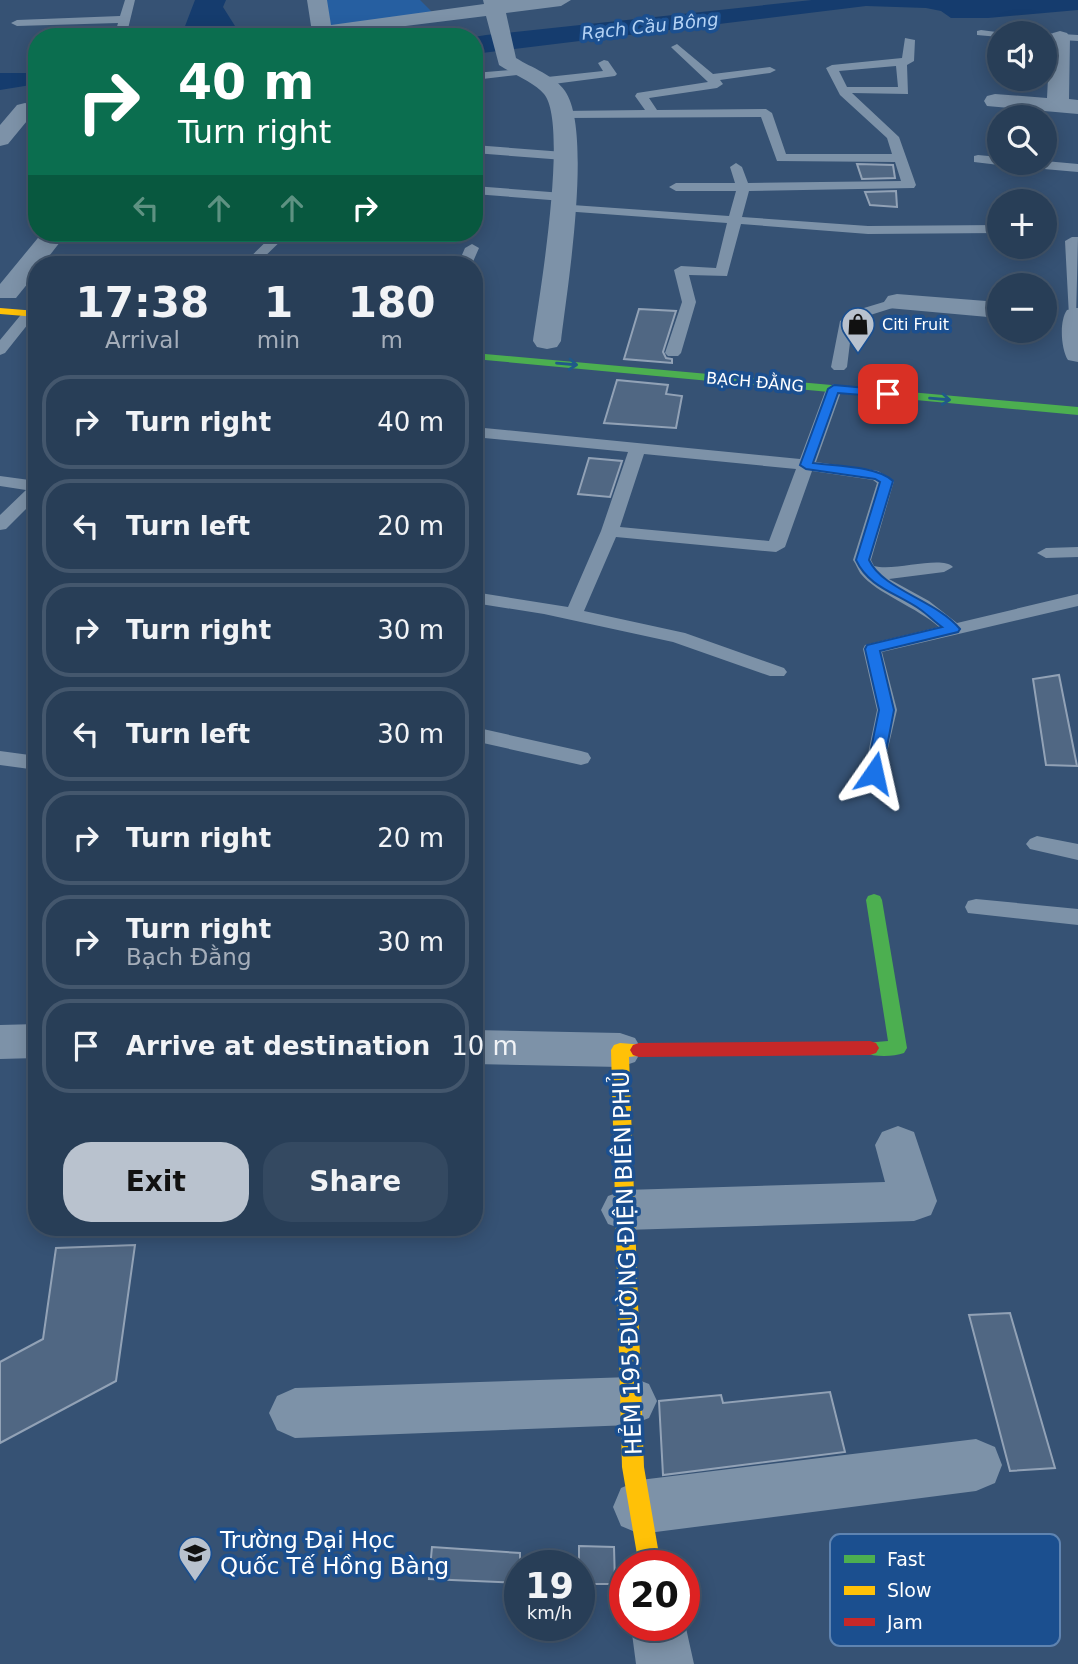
<!DOCTYPE html>
<html lang="en">
<head>
<meta charset="utf-8">
<style>
  :root { --surface:#283e57; --page:#344961; --text:#f1f3f6; --muted:#a5aeba; --line:#44576d; --accent:#b9c2ce }
  body { margin:0; font-family:"DejaVu Sans",sans-serif; background:var(--page); color:var(--text); height:100vh; display:flex; flex-direction:column; font-size:26px; white-space:nowrap }
  * { box-sizing:border-box; margin:0 }
  p { font-size:23px; color:var(--muted) }
  .icon { flex:none; width:38px; height:38px; fill:none; stroke:currentColor; stroke-width:2; stroke-linecap:round; stroke-linejoin:round }
  .map { position:relative; flex:1; overflow:hidden }
  .side { position:absolute; left:28px; top:256px; width:455px; height:980px; display:flex; flex-direction:column; background:var(--surface); border-radius:28px; box-shadow:0 4px 18px #0003,0 0 0 2px var(--line) }
  .side>* { flex:none }
  .guide { position:absolute; left:28px; top:28px; width:455px; height:214px; border-radius:28px; box-shadow:0 4px 18px #0003,0 0 0 2px var(--line); background:#0b6e4f; color:#fff; overflow:hidden }
  .tools { position:absolute; left:987px; top:21px; display:grid; gap:14px }
  .tools a { display:grid; place-items:center; width:70px; height:70px; border-radius:50%; background:var(--surface); box-shadow:0 4px 18px #0003,0 0 0 2px var(--line); font-size:35px }
  .speed { position:absolute; left:504px; top:1550px; display:flex; gap:14px; font-size:35px; font-weight:700; text-align:center }
  .speed>* { display:grid; place-content:center; width:91px; height:91px; border-radius:50%; background:var(--surface); box-shadow:0 4px 18px #0003,0 0 0 2px var(--line); line-height:1 }
  .speed small { font-size:18px; font-weight:400 }
  .speed .limit { border:10px solid #d22; background:#fff; color:#111 }
  .pin { position:absolute; display:grid; place-items:center; width:60px; height:60px; color:#fff; margin:-30px; border-radius:14px; box-shadow:0 4px 10px #0006 }
  .me { position:absolute; width:77px; margin:-38px; rotate:11deg; stroke-linejoin:round; filter:drop-shadow(0 0 5px #0008) }
  .turn { display:flex; align-items:center; gap:24px; height:147px; padding:0 35px; font-size:32px }
  .turn .icon { width:91px; height:91px; stroke-width:2.5 }
  .turn b { display:block; font-size:49px; line-height:60px }
  .lanes { display:flex; align-items:center; height:66px; padding:0 35px; background:#0003; justify-content:center; gap:35px; direction:ltr }
  .lanes .off { opacity:.35 }
  .eta { display:flex; justify-content:space-evenly; align-items:center; height:119px; text-align:center }
  .eta b { font-size:42px; font-weight:700; line-height:49px }
  .cta { display:flex; gap:14px; margin-top:auto; padding:14px 35px }
  .cta a { flex:1; height:80px; border-radius:28px; background:var(--accent); color:#111; font-size:28px; font-weight:700; line-height:80px; text-align:center }
  .cta a+a { background:var(--page); color:var(--text) }
  ul { padding:0; list-style:none }
  li { display:flex; align-items:center; gap:21px; height:94px; margin:0 14px 10px; padding:0 21px; border:4px solid var(--line); border-radius:28px }
  li div { flex:1 }
  li b { display:block; font-size:26px }
  li em { font-style:normal }
  .map>svg:first-child { display:block }
  .green { fill:#265fa1 }
  .water { fill:#153c6e }
  .building { fill:#506783; stroke:#92a2b6; stroke-width:2 }
  .lines { fill:none; stroke-linecap:round; stroke-linejoin:round }
  .lane { fill:#7d92a8; fill-rule:evenodd }
  .street { fill:#7d92a8; fill-rule:evenodd }
  .fast { fill:#4caf50; fill-rule:evenodd }
  .slow { fill:#ffc107; fill-rule:evenodd }
  .jam { fill:#c62828; fill-rule:evenodd }
  .oneway { stroke:#205989 }
  .route { fill:#1a73e8; stroke:#114b97; stroke-width:2 }
  .labels { text-anchor:middle; dominant-baseline:central; stroke-width:7; stroke-linejoin:round; paint-order:stroke }
  .far-poi-label { font-size:16px; fill:#fff; stroke:#1b4f8f; text-anchor:start }
  .far-street-label { font-size:16px; fill:#fff; stroke:#1b4f8f }
  .far-water-label { font-size:18px; font-style:italic; fill:#b5d3f5; stroke:#1b4f8f }
  .near-street-label { font-size:23px; fill:#fff; stroke:#1b4f8f }
  .near-poi-label { font-size:23px; fill:#fff; stroke:#1b4f8f; text-anchor:start }
  .key { fill:#1b4f8f; stroke:#5f84b1; stroke-width:2 }
  .key-label { font-size:19px; fill:#fff }
</style>
</head>
<body>
<div class="map">
<svg width="1078" height="1664" viewBox="0 0 1078 1664">
  <rect width="100%" height="100%" fill="#365274"/>
  <path class="green" d="M326,0H420L433,13L327,28Z"/>
  <path class="water" d="M195,0H226L223,7L235,26L250,37H177L182,34Z
    M812,0H1078V10L988,18H951L941,11L926,8L866,6L474,54V37L486,35Z
    M0,73H37V84L0,90Z"/>
  <path class="building" d="M857,164L893,165L895,178L862,179Z
    M896,191L897,207L870,205L865,192Z
    M639,309L676,311L663,352L666,358L672,359V363L624,359Z
    M617,380L668,385L666,394L682,396L676,428L604,423Z
    M589,458L622,461L610,497L578,494Z
    M1059,675L1077,766L1046,765L1033,679Z
    M135,1245L116,1381L0,1443V1362L43,1339L56,1248Z
    M1010,1313L1055,1468L1010,1471L969,1315Z
    M830,1392L845,1452L663,1475L659,1401L721,1395L723,1403Z
    M579,1546L614,1547L615,1584H579Z
    M432,1547L520,1553V1583L429,1579Z"/>
  <g class="lines">
    <path class="lane" d="M125,0H135L126,37H114L118,23L17,26L11,23L17,20L120,16Z
      M981,30L1004,33H999V37L977,35V31Z
      M1043,33H1045L1078,35V41L1045,39Z
      M905,38L915,40L914,61L907,65L908,94L852,93L899,137L916,185L914,188L749,191L742,217L868,226L999,225V233L868,234L741,224L727,276L689,275L696,302L681,353L678,356H668L665,353L682,302L674,270L681,266L716,268L727,223L563,211L558,210V204L729,216L736,191H676L669,187L676,183H735L730,167L736,163L742,167L748,183L901,181L895,162L777,161L761,117L565,118L561,117V111L645,110L635,96L637,93L708,82L673,49L671,47L677,44L713,74L770,67L776,70L770,73L720,80L723,84L717,88L649,98L657,110L766,109L772,113L786,154H892L887,138L840,95L826,68L832,65L902,58ZM896,66L898,87H847L839,71Z
      M604,60L608,61L617,74L615,76L538,86L532,82L538,78L603,71L598,63Z
      M522,69L528,72L526,74L474,80V73Z
      M474,145L564,152L570,156L564,160L474,153Z
      M978,155L999,157V163H1004L999,165L974,162V156Z
      M1045,161L1078,164V172L1021,167L1015,163Z
      M474,186L563,193L570,197L563,201L474,194Z
      M275,233H289L257,264H243Z
      M1072,237H1078L1076,320L1069,316L1065,241Z
      M472,244L479,248L472,264H458L465,248Z
      M897,298L904,302L902,305L864,317L852,326L847,367L844,370H834L831,367L840,321L854,311Z
      M29,310L36,314L5,353L0,355V340L24,311Z
      M834,384L842,389L816,462L878,471L894,481L871,560L874,566C894,572 941,555 953,567L944,572L889,579L929,601L957,623L1078,594V606L882,652L897,710L881,778H867L864,773L877,710L863,649L865,645L939,627C918,608 876,593 861,574C859,572 856,564 853,560L877,483L873,480L812,471L785,547L776,552L616,537L584,611L685,633L784,668L787,672L784,676H770L673,642L544,614L474,603V592L568,607L601,531L628,452L474,437V427L800,459L826,389ZM644,454L796,469L769,541L620,527Z
      M0,476L37,481V498L6,529L0,530V515L26,490L0,486Z
      M1078,547V557L1046,558L1037,553L1046,548Z
      M474,727L581,751L588,753L591,758L588,763L581,765L474,741Z
      M0,751L37,756V770L0,765Z
      M1037,836L1078,844V860L1030,849L1026,844L1030,839Z
      M976,899L1078,909V925L968,913L965,907L968,901Z"/>
    <path class="street" d="M307,0H327L331,25L484,4L483,0H571L561,6L506,13L516,58C532,68 554,75 565,91C593,131 567,290 561,341L557,347L547,349L537,347L533,341C539,298 569,124 544,94C534,82 512,74 499,65L486,16L317,37L312,32Z
      M1060,31L1067,33L1070,37L1069,99L1078,100V114L987,106L984,101L987,96L995,94L1047,98L1050,37L1053,33Z
      M25,103L33,105L36,110L8,144L0,146V125L17,105Z
      M42,233H67L43,264H37V272L16,298H0V284Z
      M897,294L999,302V318L888,308L884,302L888,296Z
      M1076,308H1078V362L1068,360C1061,349 1059,321 1067,310Z
      M37,1024V1058L0,1059V1025Z
      M474,1030L620,1033L635,1038L642,1050L635,1062L620,1067L474,1064Z
      M898,1126L914,1132L937,1201L931,1215L914,1221L625,1230L608,1224L601,1210L608,1196L625,1190L885,1182L875,1145L882,1132Z
      M631,1377L649,1384L657,1401L649,1418L631,1425L295,1438L277,1430L269,1413L277,1396L295,1388Z
      M976,1439L995,1447L1002,1465L995,1483L976,1491L640,1534L621,1526L613,1507L621,1488L640,1480Z
      M684,1619L694,1664H636L631,1626H684Z"/>
    <path class="fast" d="M474,353L1078,407V415L474,359Z
      M874,894L880,896L882,900L907,1048L904,1053C893,1057 875,1057 864,1053L861,1048L864,1043L888,1041L866,900L868,896Z"/>
    <path class="slow" d="M0,308L37,311V317L0,314Z
      M620,1043L645,1045L648,1050L645,1055L629,1057L644,1467L661,1566H639L622,1467L611,1050L614,1045Z"/>
    <path class="jam" d="M870,1041L876,1043L879,1048L876,1053L870,1055L639,1057L633,1055L630,1050L633,1045L639,1043Z"/>
  </g>
  <defs><path id="oneway-shaft" d="M-6 0H5M1.5-3L5.5 0L1.5 3" fill="none" stroke-width="1.6" stroke-linecap="round" stroke-linejoin="round" transform="scale(1.75)"/></defs>
  <g class="oneway">
    <use href="#oneway-shaft" transform="translate(567 364) rotate(5)"/>
    <use href="#oneway-shaft" transform="translate(940 399) rotate(5)"/>
  </g>
  <path class="route" d="M834,385L888,390L894,394L888,397L838,393L813,463C835,466 878,466 893,481L869,560C883,590 936,600 960,629L958,632L880,651L894,710L882,773L874,778L866,773L879,710L865,649L867,645L942,627C935,622 928,615 921,610C897,593 869,588 856,560L880,482L875,479L806,469L800,465L828,389Z"/>
  <defs>
    <symbol id="shop-pin" viewBox="-11 -11 22 30"><path d="M0 17L-7.5 6A9.5 9.5 0 1 1 7.5 6Z" fill="#b9c2ce" stroke="#1b4f8f"/><path d="M-5-2.5h2.3a2.7 3.5 0 0 1 5.4 0H5L5.5 6h-11ZM-1.5-2.5h3a1.5 2.3 0 0 0-3 0Z" fill="#111"/></symbol>
    <symbol id="university-pin" viewBox="-11 -11 22 30"><path d="M0 17L-7.5 6A9.5 9.5 0 1 1 7.5 6Z" fill="#b9c2ce" stroke="#1b4f8f"/><path d="M0-5L7-2L0 1L-7-2ZM-4 1L0 2.5L4 1V4Q0 6-4 4Z" fill="#111"/></symbol>
  </defs>
  <g fill-rule="evenodd">
    <use href="#shop-pin" x="839" y="305" width="38" height="52"/>
    <use href="#university-pin" x="176" y="1534" width="38" height="52"/>
  </g>
  <g class="labels">
    <g class="far-poi-label">
      <text x="882" y="324">Citi Fruit</text>
    </g>
    <g class="far-street-label">
      <text transform="translate(755 382) rotate(5)">BẠCH ĐẰNG</text>
    </g>
    <g class="far-water-label">
      <text transform="translate(650 26) rotate(-6)">Rạch Cầu Bông</text>
    </g>
    <g class="near-street-label">
      <text transform="translate(627 1263) rotate(-92)">HẺM 195 ĐƯỜNG ĐIỆN BIÊN PHỦ</text>
    </g>
    <g class="near-poi-label">
      <text x="220" y="1540">Trường Đại Học<tspan x="220" dy="26">Quốc Tế Hồng Bàng</tspan></text>
    </g>
  </g>
  <rect x="830" y="1534" width="230" height="112" rx="10" class="key"/>
  <rect x="844" y="1555" width="31" height="8" fill="#4caf50"/>
  <rect x="844" y="1586" width="31" height="9" fill="#ffc107"/>
  <rect x="844" y="1618" width="31" height="8" fill="#c62828"/>
  <g class="key-label">
    <text x="887" y="1566">Fast</text>
    <text x="887" y="1597">Slow</text>
    <text x="887" y="1629">Jam</text>
  </g>
</svg>
<div class="tools">
<a><svg class="icon" aria-label="sound" viewBox="0 0 24 24"><path d="M4 9h4l5-4v14l-5-4H4zM17 9q2 3 0 6"/></svg></a>
<a><svg class="icon" aria-label="search" viewBox="0 0 24 24"><circle cx="10" cy="10" r="6"/><path d="M15 15l6 6"/></svg></a>
<a>+</a>
<a>−</a>
</div>
<div class="speed"><div>19<small>km/h</small></div><div class="limit">20</div></div>
<div class="pin" style="left:888px;top:394px;background:#d93025"><svg class="icon" aria-label="arrive" viewBox="0 0 24 24"><path d="M6 21V4h12l-3 4 3 4H6"/></svg></div>
<svg class="me" style="left:874px;top:773px" viewBox="-20 -20 40 40"><path d="M0-17L14 15 0 8-14 15z" fill="#1a73e8" stroke="#fff" stroke-width="4"/></svg>
<div class="guide">
<div class="turn"><svg class="icon" aria-label="right" viewBox="0 0 24 24"><path d="M7 20v-9h11M14 6l5 5-5 5"/></svg><div><b>40 m</b>Turn right</div></div>
<div class="lanes"><svg class="icon off" aria-label="left" viewBox="0 0 24 24"><path d="M17 20v-9H6M10 6l-5 5 5 5"/></svg><svg class="icon off" aria-label="ahead" viewBox="0 0 24 24"><path d="M12 20V5M6 11l6-6 6 6"/></svg><svg class="icon off" aria-label="ahead" viewBox="0 0 24 24"><path d="M12 20V5M6 11l6-6 6 6"/></svg><svg class="icon" aria-label="right" viewBox="0 0 24 24"><path d="M7 20v-9h11M14 6l5 5-5 5"/></svg></div>
</div>
<section class="side">
<div class="eta">
<div><b>17:38</b><p>Arrival</p></div>
<div><b>1</b><p>min</p></div>
<div><b>180</b><p>m</p></div>
</div>
<ul>
<li><svg class="icon" aria-label="right" viewBox="0 0 24 24"><path d="M7 20v-9h11M14 6l5 5-5 5"/></svg><div><b>Turn right</b></div><em>40 m</em></li>
<li><svg class="icon" aria-label="left" viewBox="0 0 24 24"><path d="M17 20v-9H6M10 6l-5 5 5 5"/></svg><div><b>Turn left</b></div><em>20 m</em></li>
<li><svg class="icon" aria-label="right" viewBox="0 0 24 24"><path d="M7 20v-9h11M14 6l5 5-5 5"/></svg><div><b>Turn right</b></div><em>30 m</em></li>
<li><svg class="icon" aria-label="left" viewBox="0 0 24 24"><path d="M17 20v-9H6M10 6l-5 5 5 5"/></svg><div><b>Turn left</b></div><em>30 m</em></li>
<li><svg class="icon" aria-label="right" viewBox="0 0 24 24"><path d="M7 20v-9h11M14 6l5 5-5 5"/></svg><div><b>Turn right</b></div><em>20 m</em></li>
<li><svg class="icon" aria-label="right" viewBox="0 0 24 24"><path d="M7 20v-9h11M14 6l5 5-5 5"/></svg><div><b>Turn right</b><p>Bạch Đằng</p></div><em>30 m</em></li>
<li><svg class="icon" aria-label="arrive" viewBox="0 0 24 24"><path d="M6 21V4h12l-3 4 3 4H6"/></svg><div><b>Arrive at destination</b></div><em>10 m</em></li>
</ul>
<div class="cta"><a>Exit</a><a>Share</a></div>
</section>
</div>
</body>
</html>
